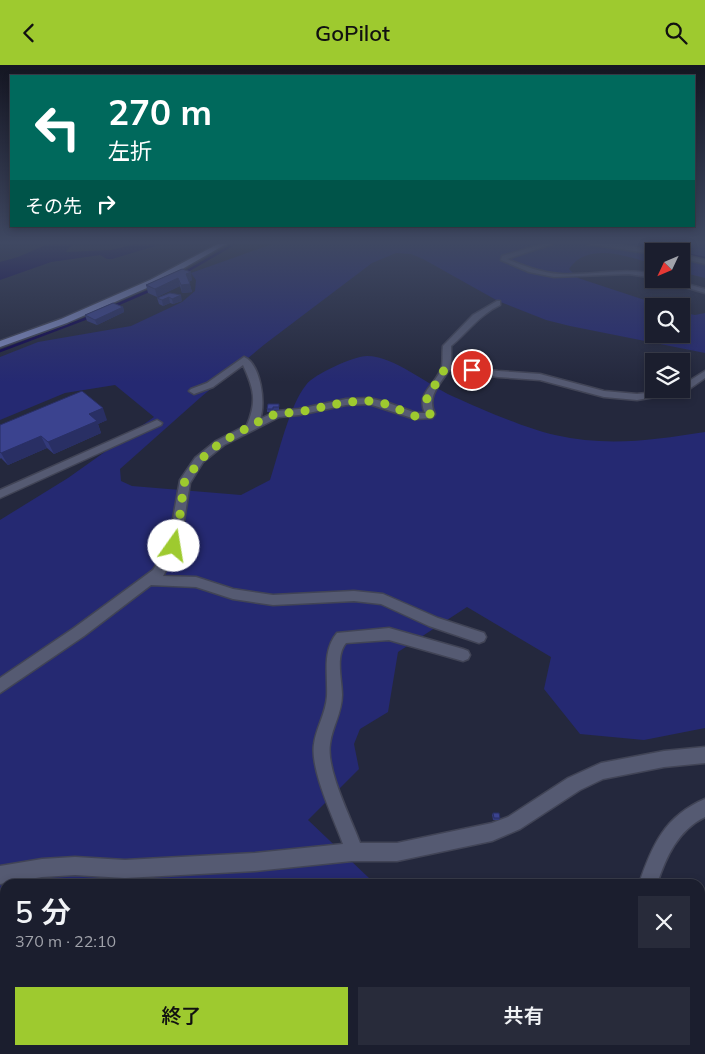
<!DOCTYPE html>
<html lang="ja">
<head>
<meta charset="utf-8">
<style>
  :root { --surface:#1b1e2e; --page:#282b3a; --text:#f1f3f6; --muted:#a0a2aa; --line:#393c4a; --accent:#9eca2f }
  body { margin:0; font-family:Mulish,"Noto Sans JP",sans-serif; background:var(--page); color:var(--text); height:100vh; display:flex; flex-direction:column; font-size:19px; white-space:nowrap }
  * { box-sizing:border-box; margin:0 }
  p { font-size:16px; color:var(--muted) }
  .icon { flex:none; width:28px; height:28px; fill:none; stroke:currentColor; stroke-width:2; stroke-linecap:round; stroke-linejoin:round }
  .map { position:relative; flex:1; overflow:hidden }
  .details { position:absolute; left:0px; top:814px; width:705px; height:176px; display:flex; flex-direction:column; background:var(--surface); border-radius:15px 15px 0 0; box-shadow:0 2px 8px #0003,0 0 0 1px var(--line) }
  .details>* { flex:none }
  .banner { position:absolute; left:10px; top:10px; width:685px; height:152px; border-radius:0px; box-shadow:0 2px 8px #0003,0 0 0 1px var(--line); background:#00695c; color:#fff; overflow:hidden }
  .needle { width:32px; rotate:226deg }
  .tools { position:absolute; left:645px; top:178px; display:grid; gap:10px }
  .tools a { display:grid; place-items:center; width:45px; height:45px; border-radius:0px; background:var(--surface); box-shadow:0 2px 8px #0003,0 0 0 1px var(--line); font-size:25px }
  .pin { position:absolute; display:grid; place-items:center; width:42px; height:42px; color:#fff; margin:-21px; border:2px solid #fff; border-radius:50%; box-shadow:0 1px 5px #0007 }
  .me { position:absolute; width:55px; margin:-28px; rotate:13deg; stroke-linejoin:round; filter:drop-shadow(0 0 4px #0008) }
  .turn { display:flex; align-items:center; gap:18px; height:105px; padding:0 15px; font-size:22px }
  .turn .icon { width:65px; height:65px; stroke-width:2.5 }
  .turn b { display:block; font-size:35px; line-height:42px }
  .then { display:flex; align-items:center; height:48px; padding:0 15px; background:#0003; gap:10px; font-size:19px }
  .round { display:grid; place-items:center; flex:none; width:52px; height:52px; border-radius:0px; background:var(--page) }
  .head { display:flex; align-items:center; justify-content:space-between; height:85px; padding:0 15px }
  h1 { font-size:30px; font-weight:600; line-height:38px }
  .action { display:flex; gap:10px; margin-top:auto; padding:10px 15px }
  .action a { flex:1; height:58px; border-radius:0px; background:var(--accent); color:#111; font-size:20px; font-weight:600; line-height:58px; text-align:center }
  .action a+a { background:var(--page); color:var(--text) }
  header { display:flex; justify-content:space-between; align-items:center; height:65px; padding:0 15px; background:var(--accent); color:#111; font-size:22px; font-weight:600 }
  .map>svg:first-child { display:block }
  .green { fill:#252972 }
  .water { fill:#0f044f }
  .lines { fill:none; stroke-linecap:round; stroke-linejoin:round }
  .stream { stroke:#0f044f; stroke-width:2.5 }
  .minor-casing { stroke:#414456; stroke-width:3 }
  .major-casing { stroke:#414456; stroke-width:3 }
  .minor { fill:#555a72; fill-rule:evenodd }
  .major { fill:#7e89be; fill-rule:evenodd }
  .wall { fill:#333a7b }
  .shaded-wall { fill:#292f64 }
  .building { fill:#3b438f; stroke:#292f64 }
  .route { stroke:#9eca2f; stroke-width:9; stroke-dasharray:0 16.2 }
</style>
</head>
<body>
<header><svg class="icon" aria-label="back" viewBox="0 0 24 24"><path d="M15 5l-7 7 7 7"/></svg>GoPilot<svg class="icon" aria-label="search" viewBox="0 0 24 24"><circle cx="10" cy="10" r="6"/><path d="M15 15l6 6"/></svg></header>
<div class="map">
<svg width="705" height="989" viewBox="0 0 705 989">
  <rect width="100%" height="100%" fill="#24283d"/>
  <path class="green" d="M272,179H705V213L681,207V186H654V199C628,192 588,176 569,204L578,213L663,241H654V269H681V247L695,250L705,248V288L570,261L546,255L498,236L423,194L411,189L396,188L372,198L265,279L201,332L120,404L121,416L132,421L241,430L270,415C279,388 289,341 306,320C314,309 354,291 367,291C394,291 428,320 452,331C481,344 524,363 555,370C608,382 653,375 705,367V663L644,675L580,669L544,624L551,592L467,542L398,587L388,647L360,664L354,679L359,704L308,755L369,813L421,819H5V985H521L520,989H0V455L68,413L154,352L115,320L65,328L0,355V292L38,277L131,261L182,237L195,226L196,215L191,208Z"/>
  <path class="water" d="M48,179H73L66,186L67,187L112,185L135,179H162L112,194H107L100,190L51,197L0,215V197L18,192Z"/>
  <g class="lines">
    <path class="stream" d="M640,179L672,186
      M681,188L705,193
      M184,208L234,179
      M114,241L151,225
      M0,286L90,252"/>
    <defs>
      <path id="minor" d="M542,179H552L507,194C524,201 542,208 560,209C592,211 622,202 654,209V213L629,209L554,212L529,207L501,195L502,191Z
        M588,179H621L657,186H654V189Z
        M681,189L705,195V199L681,193Z
        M658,214H669L705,224V228Z
        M497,236H500V240C479,250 468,267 451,281V300L498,306L540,309L604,326L637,329L681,324V321L705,306V313L685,327L637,335L604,332L540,315L498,312L449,305C440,319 426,332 435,349L432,353L415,354L369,339L346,340L299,350L279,352L224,380L203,397L190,418L180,481L163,511L196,512L233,524L273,530L354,526L383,529L438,553L484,568L486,572L484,576L479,578L429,561L381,539L354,536L273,540L233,534L196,522L151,520L84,571L0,628V613L74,563L153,505L168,481L180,415L195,393L216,376L247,360C257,336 254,324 243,300L213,322L194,329L189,326L191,324L207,318L244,292C261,299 266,339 260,354L277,346L299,344L346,334L369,333L386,337L416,348H425C415,327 438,319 442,301C443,295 442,288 443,281L473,250Z
        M157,355L162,358L161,360L0,433V425Z
        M389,563L463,584L468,586L470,590L468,594L463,596L389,575L346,578C335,591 342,615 342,630C342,648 332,662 330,679C326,705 351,753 360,778H397L492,758L508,752L568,713L601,698L664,686L705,682V698L664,702L603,714L580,725L520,764L492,776L397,796H352L255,806L125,813L75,810L42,812L0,819V801L42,794L75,792L125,795L255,788L343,779C334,754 310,705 314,679C316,663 326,648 327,631C328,609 322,586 337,568Z
        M705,734V752C678,765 666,792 657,819H639C652,780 665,751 705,734Z
        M627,985H649V989H627Z"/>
      <path id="major" d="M218,179H226L156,219L67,258L0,282V276L61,254L150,215Z"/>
    </defs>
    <use href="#minor" class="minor-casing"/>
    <use href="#major" class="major-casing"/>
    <use href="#minor" class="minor"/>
    <use href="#major" class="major"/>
  </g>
  <path class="wall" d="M182,204L192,215L189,217L192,227L182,228L180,221L157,232L148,228L146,220Z
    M170,228L182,236L173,239L170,238L163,241L159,239L157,233Z
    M123,242L124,247L97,260L87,256L85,250Z
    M279,339V345H274V347H267V344Z
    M107,355L98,359L101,368L54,389L47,383L8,400L1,393L0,394V360Z
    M493,748L500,753L499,755H493L492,750Z"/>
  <path class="shaded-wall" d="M191,207L192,215L188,217L186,209Z
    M178,213L180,221L157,232L155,224Z
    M190,219L192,227L182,228L181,220Z
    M181,230L182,236L173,239L172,234Z
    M169,232L170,238L163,241L162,235Z
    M123,242L124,247L97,260L95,255Z
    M103,343L107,355L98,359L101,368L54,389L48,377L89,349Z
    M41,371L47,383L8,400L1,388Z"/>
  <path class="building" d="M182,204L191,207L186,209L190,219L181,220L178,213L155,224L146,220Z
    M170,228L181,230L172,234L169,232L162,235L157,233Z
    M113,238L123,242L95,255L85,250Z
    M82,326L103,343L89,349L97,356L48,377L41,371L1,388L0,387V360Z
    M268,339H279V342H273V344H267Z
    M493,748H499L500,753H494Z"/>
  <linearGradient id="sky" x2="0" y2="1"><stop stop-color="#141622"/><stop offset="0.56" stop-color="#3f4862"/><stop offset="1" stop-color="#3f4862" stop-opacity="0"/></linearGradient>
  <rect width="705" height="317" fill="url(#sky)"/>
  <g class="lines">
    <path class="route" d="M174,481L178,465L184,418L200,395L220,378L265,353L276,349L299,347L346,337L369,336L383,338L415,351L426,352L430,349L426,341L427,333L446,302L472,305"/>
  </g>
</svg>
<div class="tools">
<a><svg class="needle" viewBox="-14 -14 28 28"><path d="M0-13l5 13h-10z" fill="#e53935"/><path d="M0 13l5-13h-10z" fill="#a0a2aa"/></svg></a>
<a><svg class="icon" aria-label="search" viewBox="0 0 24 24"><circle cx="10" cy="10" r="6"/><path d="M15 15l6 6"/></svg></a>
<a><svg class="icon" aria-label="layers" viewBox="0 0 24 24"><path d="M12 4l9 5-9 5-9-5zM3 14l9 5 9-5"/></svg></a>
</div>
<div class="pin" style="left:472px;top:305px;background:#d93025"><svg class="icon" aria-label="arrive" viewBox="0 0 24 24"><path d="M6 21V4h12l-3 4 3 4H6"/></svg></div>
<svg class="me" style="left:174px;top:481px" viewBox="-20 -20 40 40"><circle r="19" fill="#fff"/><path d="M0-13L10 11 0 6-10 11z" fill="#9eca2f"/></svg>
<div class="banner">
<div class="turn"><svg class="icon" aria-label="left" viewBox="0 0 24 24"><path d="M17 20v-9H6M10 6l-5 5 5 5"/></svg><div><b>270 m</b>左折</div></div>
<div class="then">その先<svg class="icon" aria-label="right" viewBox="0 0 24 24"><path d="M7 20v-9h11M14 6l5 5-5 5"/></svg></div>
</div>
<section class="details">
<div class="head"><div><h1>5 分</h1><p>370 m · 22:10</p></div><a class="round"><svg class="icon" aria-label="close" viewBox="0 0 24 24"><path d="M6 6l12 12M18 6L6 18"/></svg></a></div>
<div class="action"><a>終了</a><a>共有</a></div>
</section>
</div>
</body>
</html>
